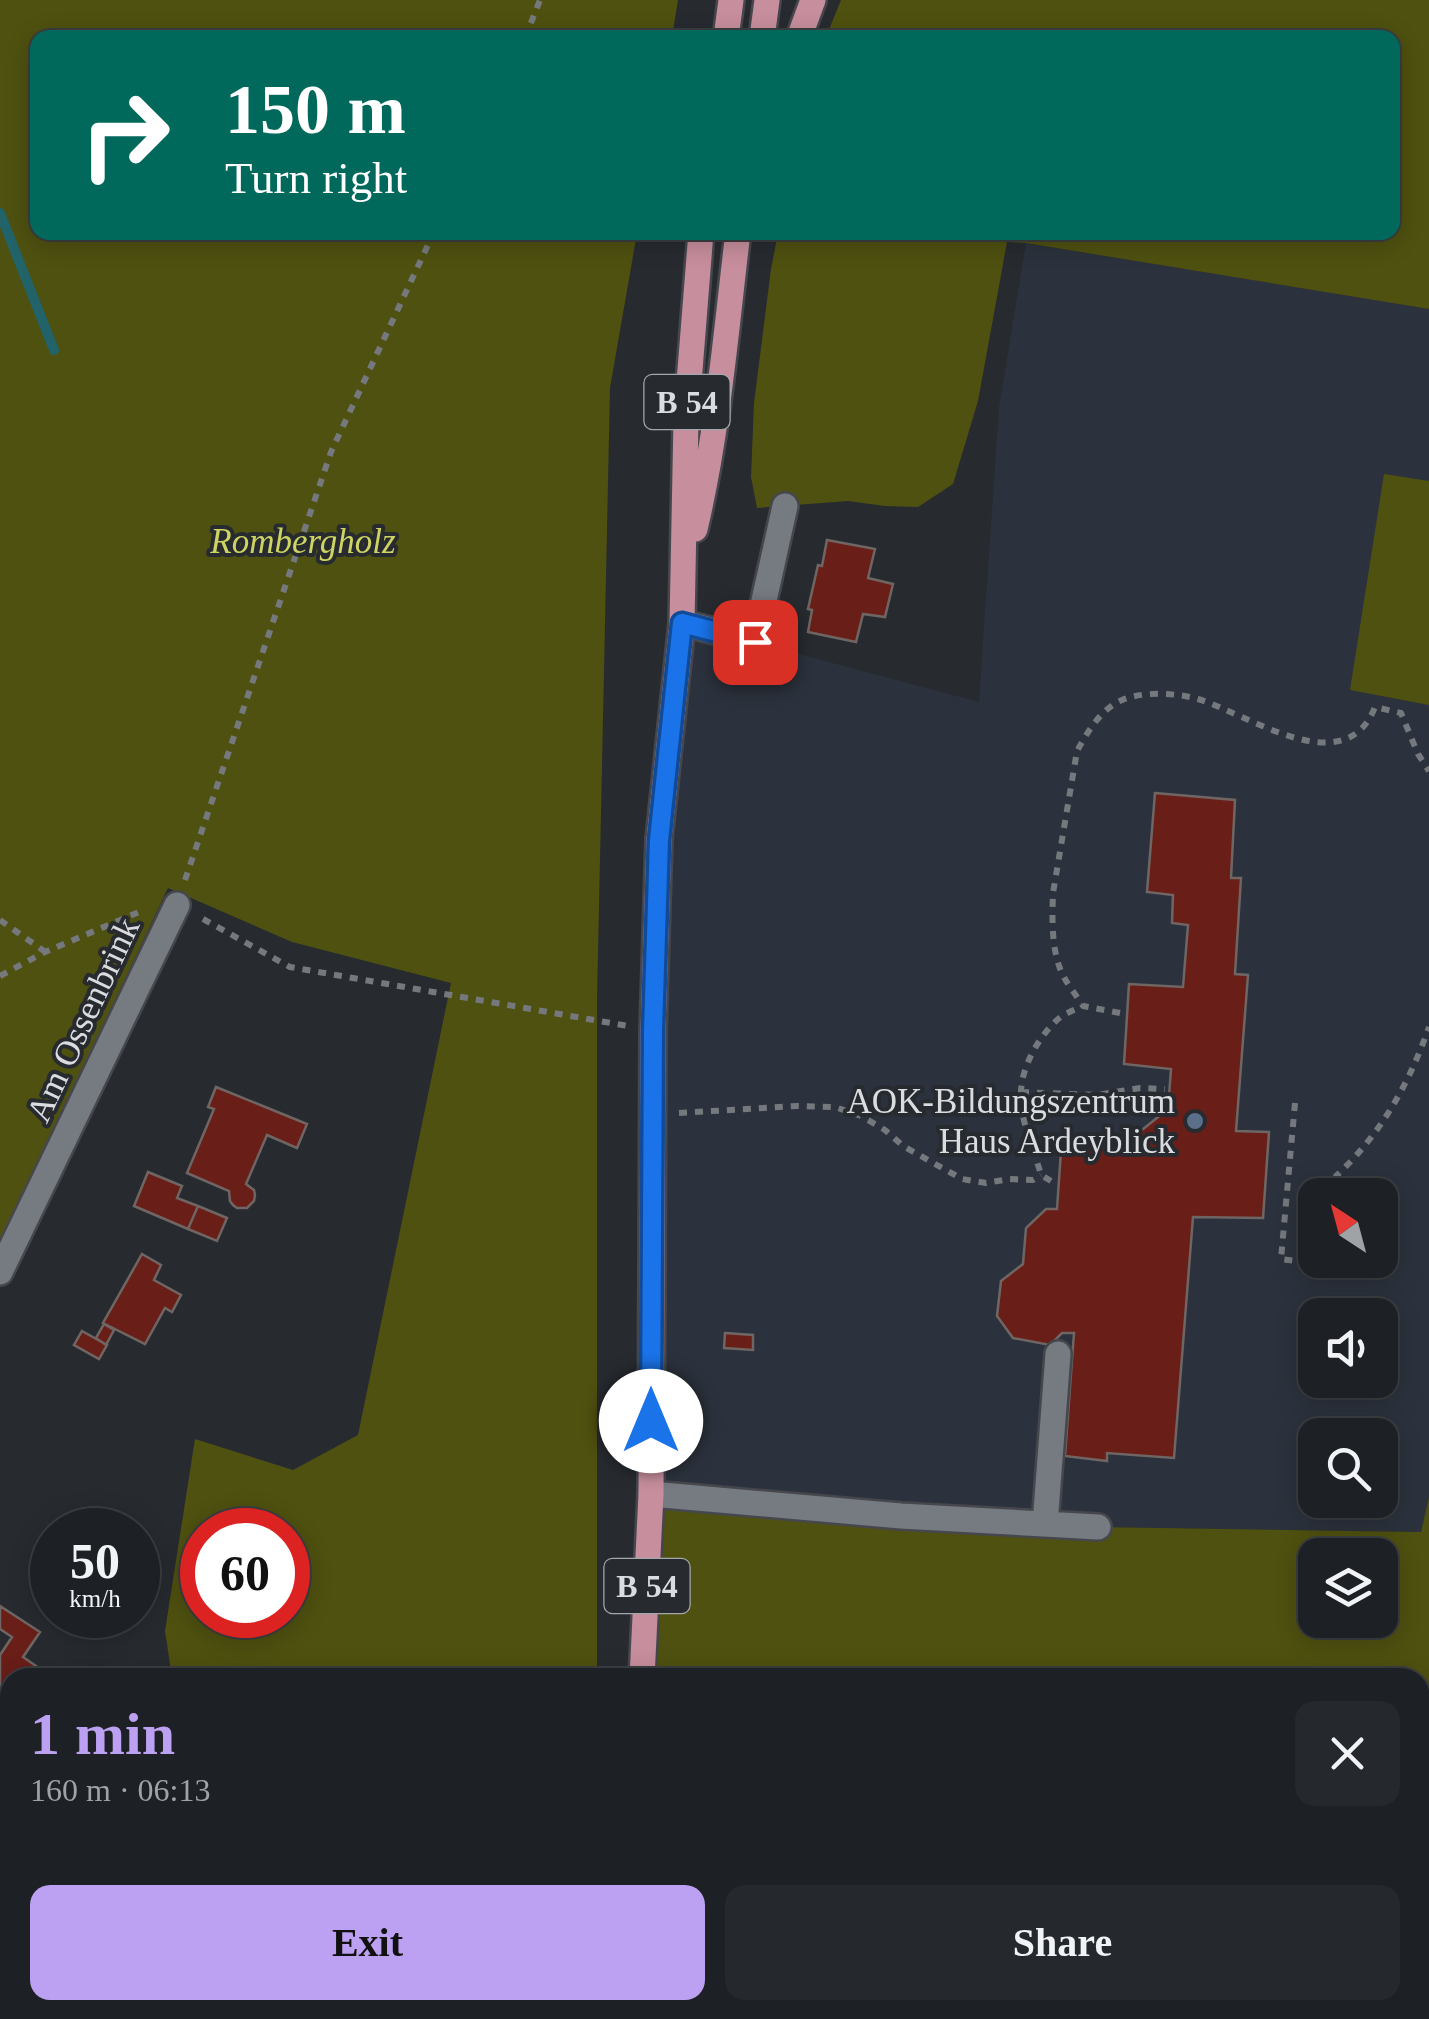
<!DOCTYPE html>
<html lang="en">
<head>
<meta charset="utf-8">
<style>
  :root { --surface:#1d2024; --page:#25282c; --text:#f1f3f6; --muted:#a0a3a6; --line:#3b3e41; --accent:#bca0f2 }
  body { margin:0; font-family:Georgia,serif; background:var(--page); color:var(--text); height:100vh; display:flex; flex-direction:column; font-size:38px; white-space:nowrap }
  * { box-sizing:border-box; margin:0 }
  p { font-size:32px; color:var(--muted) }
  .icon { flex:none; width:55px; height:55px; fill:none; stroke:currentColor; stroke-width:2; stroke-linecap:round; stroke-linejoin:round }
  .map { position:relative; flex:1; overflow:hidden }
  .details { position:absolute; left:0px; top:1668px; width:1430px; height:352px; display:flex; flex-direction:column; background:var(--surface); border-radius:30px 30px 0 0; box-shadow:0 5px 25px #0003,0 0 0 2px var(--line) }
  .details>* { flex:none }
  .guide { position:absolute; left:30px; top:30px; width:1370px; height:210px; border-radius:20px; box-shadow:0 5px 25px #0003,0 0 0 2px var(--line); background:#00695c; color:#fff; overflow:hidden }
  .needle { width:65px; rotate:324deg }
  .controls { position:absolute; left:1298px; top:1178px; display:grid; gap:20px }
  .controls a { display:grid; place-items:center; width:100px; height:100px; border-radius:20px; background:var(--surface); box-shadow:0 5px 25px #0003,0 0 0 2px var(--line); font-size:50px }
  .speed { position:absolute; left:30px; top:1508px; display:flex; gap:20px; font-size:50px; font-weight:700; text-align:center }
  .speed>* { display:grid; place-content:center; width:130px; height:130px; border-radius:50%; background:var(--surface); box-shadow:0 5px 25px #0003,0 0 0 2px var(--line); line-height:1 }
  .speed small { font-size:25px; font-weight:400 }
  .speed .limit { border:15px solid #d22; background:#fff; color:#111 }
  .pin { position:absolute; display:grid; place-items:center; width:85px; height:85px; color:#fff; margin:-42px; border-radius:20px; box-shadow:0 5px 15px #0006 }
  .me { position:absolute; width:110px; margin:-55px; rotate:0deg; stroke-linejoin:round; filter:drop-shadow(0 0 8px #0008) }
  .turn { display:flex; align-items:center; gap:35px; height:210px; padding:0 30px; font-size:45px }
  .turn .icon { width:130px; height:130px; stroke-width:2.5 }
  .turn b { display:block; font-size:70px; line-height:85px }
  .round { display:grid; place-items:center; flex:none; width:105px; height:105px; border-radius:20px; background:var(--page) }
  .headline { display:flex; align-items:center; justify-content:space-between; height:170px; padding:0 30px }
  h1 { font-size:60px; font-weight:600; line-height:75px; color:var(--accent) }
  .button { display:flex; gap:20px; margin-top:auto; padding:20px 30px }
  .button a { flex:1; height:115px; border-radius:20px; background:var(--accent); color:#111; font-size:40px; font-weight:600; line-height:115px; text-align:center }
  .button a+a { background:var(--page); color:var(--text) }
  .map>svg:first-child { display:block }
  .built { fill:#2c323d; fill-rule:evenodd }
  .green { fill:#4f5110; fill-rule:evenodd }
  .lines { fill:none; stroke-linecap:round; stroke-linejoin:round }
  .stream { stroke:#216369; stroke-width:10 }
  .building { fill:#691e18; stroke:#6f6664; stroke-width:2.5 }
  .minor-casing { stroke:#45474c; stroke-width:30 }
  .major-casing { stroke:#45474c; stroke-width:30 }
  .path { stroke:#75797d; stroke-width:6; stroke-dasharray:8 8; stroke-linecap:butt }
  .minor { stroke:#767a81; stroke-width:25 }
  .major { stroke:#c78e9d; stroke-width:25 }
  .route-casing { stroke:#114b97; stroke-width:25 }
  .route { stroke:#1a73e8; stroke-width:18 }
  .service-dot { fill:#5c6f8a; stroke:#272b30; stroke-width:4 }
  .labels { text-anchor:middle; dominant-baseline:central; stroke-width:8; stroke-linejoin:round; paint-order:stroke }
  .shield { fill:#272b30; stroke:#a4a7ab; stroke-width:2.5 }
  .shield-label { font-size:32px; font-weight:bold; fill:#dadce0 }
  .park-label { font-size:35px; font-style:italic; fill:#ced461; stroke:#272b30 }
  .street-label { font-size:35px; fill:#dadce0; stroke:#272b30 }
  .poi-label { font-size:35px; fill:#dadce0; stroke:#272b30; text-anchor:end }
</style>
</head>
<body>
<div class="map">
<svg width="1429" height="2019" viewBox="0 0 1429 2019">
  <rect width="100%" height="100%" fill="#272b30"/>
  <path class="built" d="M1026,243L1429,309V1497L1421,1532L1098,1527L651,1494L653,1129L682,623L979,702L999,408ZM1315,1195H1380V1260H1315ZM1315,1315H1380V1380H1315ZM1315,1435H1380V1500H1315Z"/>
  <path class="green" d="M0,0H678L672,37L38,38V232L637,233L610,388L597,1000V1677H172L165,1631L195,1439L293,1470L358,1435L451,983L292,942L168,888L0,1243ZM202,1530H288V1615H202Z
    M841,0H1429V309L1026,243L1007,242L978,401L953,484L918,507L885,506L848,501L757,508L751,477L754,403L771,269L778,233L1392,232V38L826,37Z
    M1384,474L1429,481V705L1350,690Z
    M651,1494L1098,1527L1421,1532L1429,1497V2019H488L489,2010H1420V1678L642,1677ZM1315,1555H1380V1620H1315Z"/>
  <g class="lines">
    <path class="stream" d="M0,213L54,350"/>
  </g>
  <path class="building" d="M827,540L875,549L868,578L893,584L885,617L863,614L856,642L808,632L812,610L808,609L818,565L822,566Z
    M1155,793L1235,800L1231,878H1241L1235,974L1248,975L1236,1131L1269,1132L1263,1218L1193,1217L1174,1458L1107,1453V1461L1065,1456L1074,1333H1062L1050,1345L1013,1338L997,1316L1001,1281L1023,1264L1026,1228L1046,1209H1057L1062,1136L1127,1142L1168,1109L1171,1069L1124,1064L1129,984L1183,987L1188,925L1172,923L1173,895L1147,892Z
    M216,1087L307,1124L297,1148L267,1135L246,1184L254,1190L255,1195L254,1201L247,1208H237L233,1205L230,1201L229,1191L187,1173L214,1109L208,1107Z
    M148,1172L182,1186L177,1198L198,1206L188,1229L134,1206Z
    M198,1206L227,1218L217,1241L188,1229Z
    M142,1254L161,1265L154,1280L181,1295L172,1312L165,1308L145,1344L103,1323Z
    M104,1324L114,1330L106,1345L96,1338Z
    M82,1331L107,1345L99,1359L74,1345Z
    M725,1333L753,1335V1350L724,1348Z
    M0,1606L40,1632L23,1657L49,1675L48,1678H10V1734L6,1740L0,1735V1655L12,1637L0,1629Z"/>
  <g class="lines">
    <defs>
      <path id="minor" d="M682,623L755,641L785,506
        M0,1272L177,905
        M651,1494L901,1516L1098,1527
        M1045,1524L1058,1354"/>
      <path id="major" d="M726,38L731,0
        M762,38L767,0
        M799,38L813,0
        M695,529C718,432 726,331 738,232
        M642,1678L651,1494L653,1031L659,839L682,623L686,420L701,232
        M640,2010V2019"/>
    </defs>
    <use href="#minor" class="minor-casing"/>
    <use href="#major" class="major-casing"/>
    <path class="path" d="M525,38L540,0
      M185,880L331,452L434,232
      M203,919L290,967L628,1026
      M0,920L44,951
      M0,976L45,952L139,912
      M1120,1013L1083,1006C1077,996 1069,987 1064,977C1051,954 1052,919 1053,893L1077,751C1088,731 1101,709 1122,700C1142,691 1178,693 1198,699C1248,714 1345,784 1375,707L1401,713L1418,754L1429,771
      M1021,1092L1097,1095L1140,1088L1165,1089
      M1295,1103L1281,1259L1303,1262L1315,1258
      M679,1113L797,1106L835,1107L861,1116L885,1130L903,1146L962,1179L986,1183L1009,1179L1033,1180L1041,1175
      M1051,1181L1041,1175C1034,1149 1019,1119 1021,1091C1022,1067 1038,1038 1056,1021C1063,1014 1074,1010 1083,1006
      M1335,1195L1336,1176C1381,1134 1409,1084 1429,1027"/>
    <use href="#minor" class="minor"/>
    <use href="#major" class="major"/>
  </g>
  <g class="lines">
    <defs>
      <path id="route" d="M651,1421L653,1031L659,840L682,623L755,642"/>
    </defs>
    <use href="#route" class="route-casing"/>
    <use href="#route" class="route"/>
  </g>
  <circle class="service-dot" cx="1195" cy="1121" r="10"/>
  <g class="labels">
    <g class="shield">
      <rect x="644.5" y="375" width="85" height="54" rx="8"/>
      <rect x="604.5" y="1559" width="85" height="54" rx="8"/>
    </g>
    <g class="shield-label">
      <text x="687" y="402">B 54</text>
      <text x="647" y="1586">B 54</text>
    </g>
    <g class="park-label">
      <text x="303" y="541">Rombergholz</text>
    </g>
    <g class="street-label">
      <text transform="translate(83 1020) rotate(-65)">Am Ossenbrink</text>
    </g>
    <g class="poi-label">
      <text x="1175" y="1101">AOK-Bildungszentrum<tspan x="1175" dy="40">Haus Ardeyblick</tspan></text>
    </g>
  </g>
</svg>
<div class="controls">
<a><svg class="needle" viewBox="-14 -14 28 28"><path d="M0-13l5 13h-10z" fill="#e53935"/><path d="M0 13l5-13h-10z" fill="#a0a3a6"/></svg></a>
<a><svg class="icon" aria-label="sound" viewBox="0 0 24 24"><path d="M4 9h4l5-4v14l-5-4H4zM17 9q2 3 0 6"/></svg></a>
<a><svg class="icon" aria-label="search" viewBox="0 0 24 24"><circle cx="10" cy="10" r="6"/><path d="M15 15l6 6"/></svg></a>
<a><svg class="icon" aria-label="layers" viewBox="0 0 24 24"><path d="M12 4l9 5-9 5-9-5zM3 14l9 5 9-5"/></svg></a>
</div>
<div class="speed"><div>50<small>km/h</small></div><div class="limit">60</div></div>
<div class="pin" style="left:755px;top:642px;background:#d93025"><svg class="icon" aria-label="arrive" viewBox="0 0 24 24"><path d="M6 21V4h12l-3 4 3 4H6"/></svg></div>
<svg class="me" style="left:651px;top:1421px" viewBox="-20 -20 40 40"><circle r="19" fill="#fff"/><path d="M0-13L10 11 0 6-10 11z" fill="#1a73e8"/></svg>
<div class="guide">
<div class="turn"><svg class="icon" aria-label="right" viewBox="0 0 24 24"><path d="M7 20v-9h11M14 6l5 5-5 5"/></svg><div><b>150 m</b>Turn right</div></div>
</div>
<section class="details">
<div class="headline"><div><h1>1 min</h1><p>160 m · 06:13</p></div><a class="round"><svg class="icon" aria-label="close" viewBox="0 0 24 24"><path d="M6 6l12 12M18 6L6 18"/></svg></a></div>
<div class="button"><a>Exit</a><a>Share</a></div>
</section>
</div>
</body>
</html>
